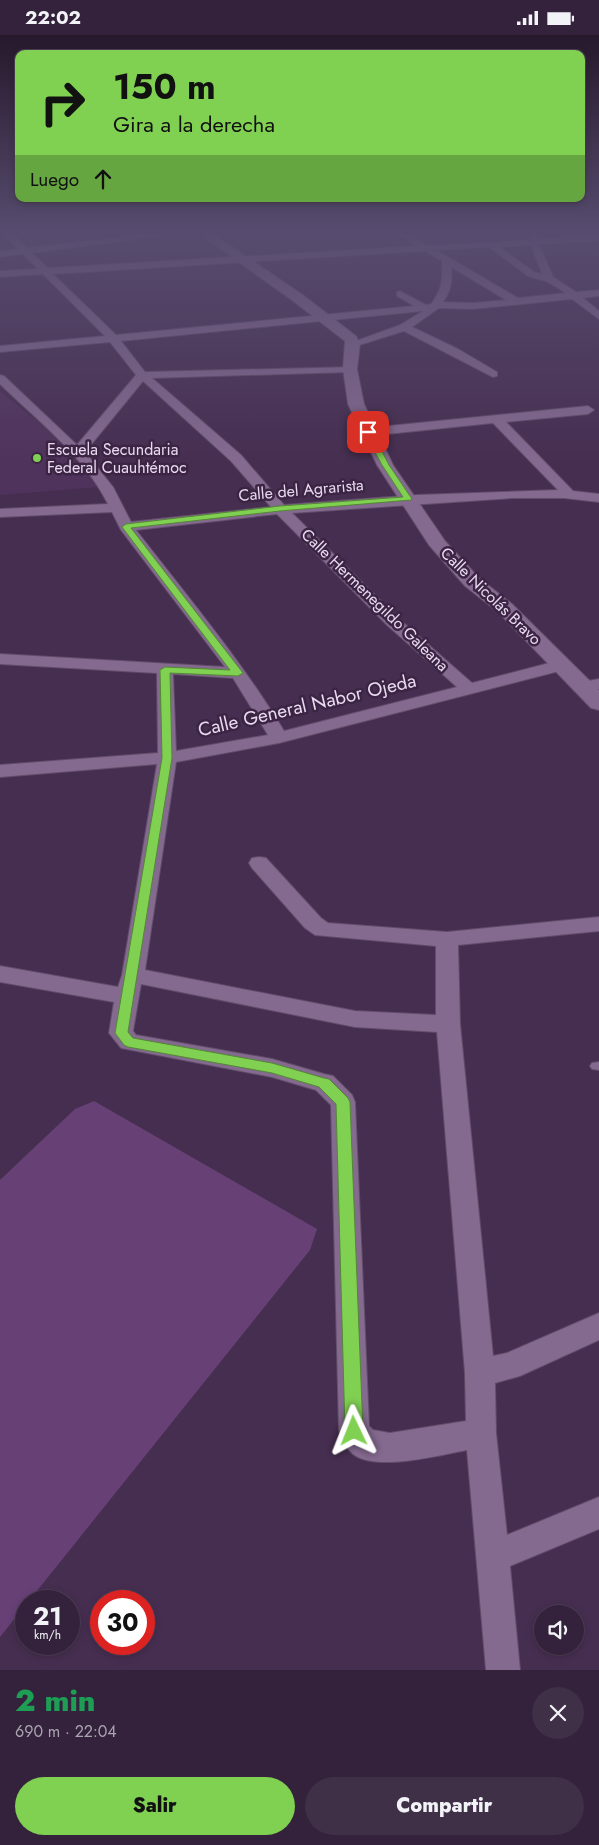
<!DOCTYPE html>
<html lang="es">
<head>
<meta charset="utf-8">
<style>
  :root { --surface:#34223c; --page:#3f2f47; --text:#f1f3f6; --muted:#a9a4af; --line:#4e3f56; --accent:#80d051 }
  body { margin:0; font-family:Jost,sans-serif; background:var(--page); color:var(--text); height:100vh; display:flex; flex-direction:column; font-size:19px; white-space:nowrap }
  * { box-sizing:border-box; margin:0 }
  p { font-size:16px; color:var(--muted) }
  .icon { flex:none; width:28px; height:28px; fill:none; stroke:currentColor; stroke-width:2; stroke-linecap:round; stroke-linejoin:round }
  .map { position:relative; height:1635px; overflow:hidden }
  .panel { display:flex; flex-direction:column; background:var(--surface); flex:1 }
  .panel>* { flex:none }
  .guide { position:absolute; left:15px; top:15px; width:570px; height:152px; border-radius:10px; box-shadow:0 2px 8px #0003,0 0 0 1px var(--line); background:#80d051; color:#111; overflow:hidden }
  .fabs { position:absolute; left:534px; top:1570px; display:grid; gap:10px }
  .fabs a { display:grid; place-items:center; width:50px; height:50px; border-radius:50%; background:var(--surface); box-shadow:0 2px 8px #0003,0 0 0 1px var(--line); font-size:25px }
  .speed { position:absolute; left:15px; top:1555px; display:flex; gap:10px; font-size:25px; font-weight:700; text-align:center }
  .speed>* { display:grid; place-content:center; width:65px; height:65px; border-radius:50%; background:var(--surface); box-shadow:0 2px 8px #0003,0 0 0 1px var(--line); line-height:1 }
  .speed small { font-size:12px; font-weight:400 }
  .speed .limit { border:8px solid #d22; background:#fff; color:#111 }
  .pin { position:absolute; display:grid; place-items:center; width:42px; height:42px; color:#fff; margin:-21px; border-radius:10px; box-shadow:0 2px 8px #0006 }
  .me { position:absolute; width:55px; margin:-28px; rotate:358deg; stroke-linejoin:round; filter:drop-shadow(0 0 4px #0008) }
  .turn { display:flex; align-items:center; gap:18px; height:105px; padding:0 15px; font-size:22px }
  .turn .icon { width:65px; height:65px; stroke-width:2.5 }
  .turn b { display:block; font-size:35px; line-height:42px }
  .then { display:flex; align-items:center; height:48px; padding:0 15px; background:#0003; gap:10px; font-size:19px }
  .round { display:grid; place-items:center; flex:none; width:52px; height:52px; border-radius:26px; background:var(--page) }
  .overview { display:flex; align-items:center; justify-content:space-between; height:85px; padding:0 15px }
  h1 { font-size:30px; font-weight:800; line-height:38px; color:#1e9e55 }
  .action { display:flex; gap:10px; margin-top:auto; padding:10px 15px }
  .action a { flex:1; height:58px; border-radius:30px; background:var(--accent); color:#111; font-size:20px; font-weight:800; line-height:58px; text-align:center }
  .action a+a { background:var(--page); color:var(--text) }
  .status { display:flex; justify-content:space-between; align-items:center; height:35px; padding:0 25px; background:var(--surface); direction:ltr }
  .status svg { height:14px; fill:currentColor }
  .map>svg:first-child { display:block }
  .built { fill:#50335c }
  .green { fill:#674176 }
  .lines { fill:none; stroke-linecap:round; stroke-linejoin:round }
  .service-casing { stroke:#614c69; stroke-width:2 }
  .minor-casing { stroke:#614c69; stroke-width:2 }
  .tertiary-casing { stroke:#614c69; stroke-width:2 }
  .service { fill:#856a90; fill-rule:evenodd }
  .minor { fill:#856a90; fill-rule:evenodd }
  .tertiary { fill:#856a90; fill-rule:evenodd }
  .route { fill:#80d051; stroke:#538735 }
  .poi-dot { fill:#80d051; stroke:#3c2445; stroke-width:2 }
  .labels { text-anchor:middle; dominant-baseline:central; stroke-width:5; stroke-linejoin:round; paint-order:stroke }
  .far-poi-label { font-size:16px; fill:#e9daf0; stroke:#3c2445; text-anchor:start }
  .far-street-label { font-size:16px; fill:#e9daf0; stroke:#3c2445 }
  .street-label { font-size:19px; fill:#e9daf0; stroke:#3c2445 }
</style>
</head>
<body>
<div class="status"><b>22:02</b><svg viewBox="0 0 49 12"><path d="M0 12V9h3v3zM5 12V6h3v6zM10 12V3h3v9zM15 12V0h3v12zM26 1h20v11H26zM47 4h2v5h-2z"/></svg></div>
<div class="map">
<svg width="599" height="1635" viewBox="0 0 599 1635">
  <rect width="100%" height="100%" fill="#462e50"/>
  <path class="built" d="M0,356L48,395L99,452L0,460Z"/>
  <path class="green" d="M94,1066L317,1194L310,1215L0,1602V1145L75,1074Z"/>
  <g class="lines">
    <defs>
      <path id="service" d="M599,1027V1035L592,1034L590,1031L592,1028Z"/>
      <path id="minor" d="M4,199H13L27,213L145,199H175L32,218L48,233L416,211L398,199H409L428,211L530,205V199H538V204L599,200V206L539,209L553,242L576,257L599,255V261L583,263L599,276V284L572,264L472,274L439,273L412,292L458,314L497,337V341L493,342L404,296L353,312L348,309L400,290L423,276L121,306L145,337L354,332L356,334L350,337L152,343L241,420L284,470L417,460L558,455L493,388L368,401L362,397L368,393L588,371L594,375L588,379L506,387L573,456L599,459V467L564,463H512L292,478L399,584L472,648L561,625L567,626L569,630L567,634L279,708L176,727L145,935L355,976L436,980V911L315,900L305,893L252,833L249,828L252,823L259,822L266,823L321,883L328,888L447,897L599,882V896L458,910L460,989L493,1321L507,1318L599,1278V1305L520,1341L495,1348L496,1398L507,1500L599,1462V1494L510,1531L520,1635H486L467,1415C441,1420 375,1437 353,1419C346,1413 342,1404 339,1396L331,1070L316,1055L272,1042L121,1013L109,998L114,967L0,947V931L118,952L122,940L157,729L0,742V730L158,718L157,638L0,629V619L225,632L121,495L112,477L0,482V474L108,469C84,421 38,386 0,349V340L4,341L77,410L136,340L110,307L0,317V311L105,301L43,239L0,242V236L38,234L23,219L0,222V216L18,214ZM531,210L542,239L534,237L500,212ZM489,212L528,241L546,246L566,258L518,263L436,215ZM425,216L442,226C443,244 442,255 431,269L426,270L400,256L397,257V261L414,271L116,300L53,239ZM451,232L506,265L472,268L443,267C451,256 453,245 451,232ZM143,346L231,426L271,472L131,487L113,452L85,417ZM277,479L387,590L457,652L284,696C241,625 187,561 136,495ZM173,639L233,643L268,700L176,716ZM141,949L355,992L437,997L465,1338L466,1386L390,1398L373,1395L369,1391L355,1067L352,1060L333,1041L324,1039L272,1024L136,1000L133,996Z
        M599,644V654L583,657L577,656L575,652L577,648Z"/>
      <path id="tertiary" d="M200,199H213L303,260L356,301L360,309L357,334L364,369L393,430L445,506L479,543L512,569L599,655V675L591,673L498,577L465,551L429,510L377,430L348,369L343,334L345,306L293,266Z"/>
    </defs>
    <use href="#service" class="service-casing"/>
    <use href="#minor" class="minor-casing"/>
    <use href="#tertiary" class="tertiary-casing"/>
    <use href="#service" class="service"/>
    <use href="#minor" class="minor"/>
    <use href="#tertiary" class="tertiary"/>
  </g>
  <linearGradient id="sky" x2="0" y2="1"><stop stop-color="#26192c"/><stop offset="0.46" stop-color="#574c6f"/><stop offset="1" stop-color="#574c6f" stop-opacity="0"/></linearGradient>
  <rect width="599" height="428" fill="url(#sky)"/>
  <path class="route" d="M368,395L372,397L389,430L412,464L411,465L280,476L131,493L243,638L238,641L170,638L172,723L128,997L133,1003L272,1028L324,1043L329,1044L348,1063L350,1067L363,1396L360,1402L354,1404L348,1402L345,1396L336,1069L319,1052L272,1038L128,1012L124,1010L115,998L162,723L160,635L165,632L230,635L122,492L126,489L280,471L403,462L382,430L364,397Z"/>
  <circle class="poi-dot" cx="37" cy="423" r="5"/>
  <g class="labels">
    <g class="far-poi-label">
      <text x="47" y="414">Escuela Secundaria<tspan x="47" dy="18">Federal Cuauhtémoc</tspan></text>
    </g>
    <g class="far-street-label">
      <text transform="translate(301 455) rotate(-5)">Calle del Agrarista</text>
      <text transform="translate(491 561) rotate(44)">Calle Nicolás Bravo</text>
      <text transform="translate(375 565) rotate(44)">Calle Hermenegildo Galeana</text>
    </g>
    <g class="street-label">
      <text transform="translate(307 670) rotate(-13)">Calle General Nabor Ojeda</text>
    </g>
  </g>
</svg>
<div class="fabs">
<a><svg class="icon" aria-label="sound" viewBox="0 0 24 24"><path d="M4 9h4l5-4v14l-5-4H4zM17 9q2 3 0 6"/></svg></a>
</div>
<div class="speed"><div>21<small>km/h</small></div><div class="limit">30</div></div>
<div class="pin" style="left:368px;top:397px;background:#d93025"><svg class="icon" aria-label="arrive" viewBox="0 0 24 24"><path d="M6 21V4h12l-3 4 3 4H6"/></svg></div>
<svg class="me" style="left:354px;top:1396px" viewBox="-20 -20 40 40"><path d="M0-17L14 15 0 8-14 15z" fill="#80d051" stroke="#fff" stroke-width="4"/></svg>
<div class="guide">
<div class="turn"><svg class="icon" aria-label="right" viewBox="0 0 24 24"><path d="M7 20v-9h11M14 6l5 5-5 5"/></svg><div><b>150 m</b>Gira a la derecha</div></div>
<div class="then">Luego<svg class="icon" aria-label="ahead" viewBox="0 0 24 24"><path d="M12 20V5M6 11l6-6 6 6"/></svg></div>
</div>
</div>
<section class="panel">
<div class="overview"><div><h1>2 min</h1><p>690 m · 22:04</p></div><a class="round"><svg class="icon" aria-label="close" viewBox="0 0 24 24"><path d="M6 6l12 12M18 6L6 18"/></svg></a></div>
<div class="action"><a>Salir</a><a>Compartir</a></div>
</section>
</body>
</html>
